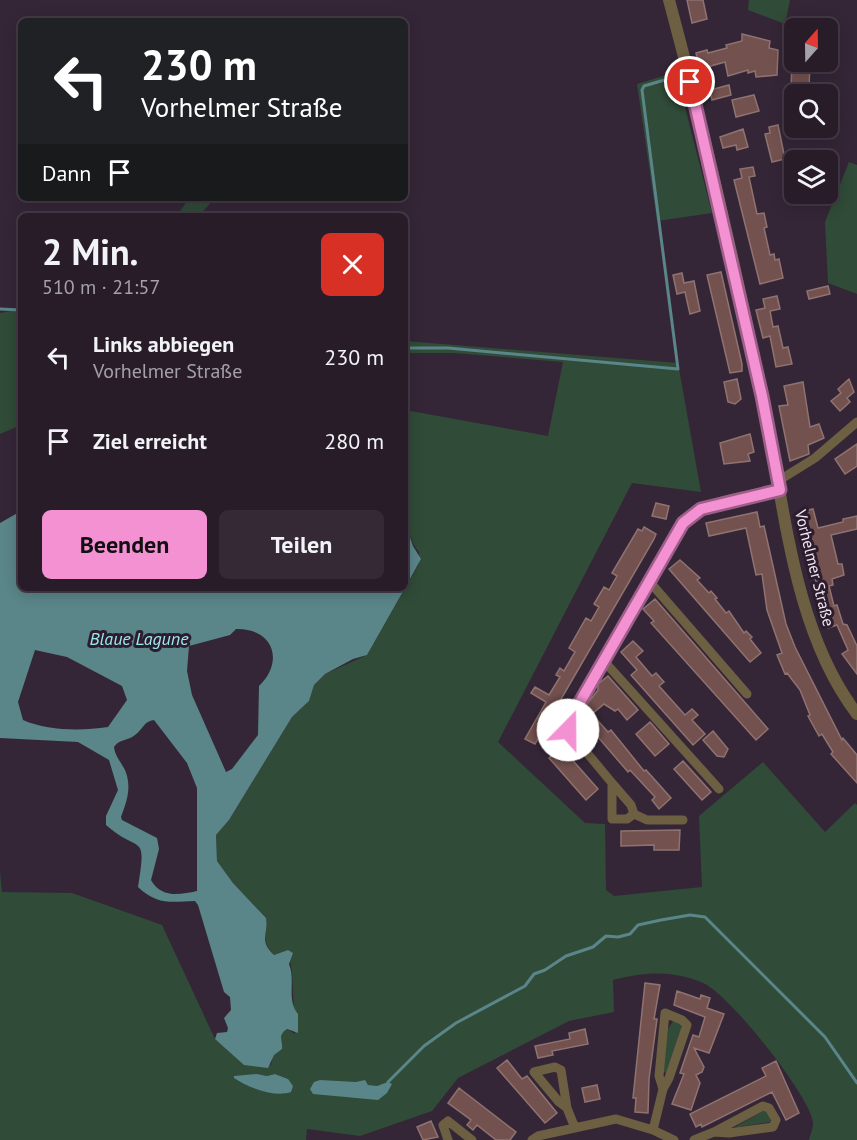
<!DOCTYPE html>
<html lang="de">
<head>
<meta charset="utf-8">
<style>
  :root { --surface:#281c29; --page:#342935; --text:#f1f3f6; --muted:#a5a1a8; --line:#443a46; --accent:#f491d3 }
  body { margin:0; font-family:"PT Sans",sans-serif; background:var(--page); color:var(--text); height:100vh; display:flex; flex-direction:column; font-size:22px; white-space:nowrap }
  * { box-sizing:border-box; margin:0 }
  p { font-size:20px; color:var(--muted) }
  .icon { flex:none; width:33px; height:33px; fill:none; stroke:currentColor; stroke-width:2; stroke-linecap:round; stroke-linejoin:round }
  .map { position:relative; flex:1; overflow:hidden }
  .details { position:absolute; left:18px; top:213px; width:390px; height:378px; display:flex; flex-direction:column; background:var(--surface); border-radius:9px; box-shadow:0 3px 15px #0003,0 0 0 2px var(--line) }
  .details>* { flex:none }
  .guide { position:absolute; left:18px; top:18px; width:390px; height:183px; border-radius:9px; box-shadow:0 3px 15px #0003,0 0 0 2px var(--line); background:#202124; color:#fff; overflow:hidden }
  .needle { width:39px; rotate:20deg }
  .buttons { position:absolute; left:784px; top:18px; display:grid; gap:12px }
  .buttons a { display:grid; place-items:center; width:54px; height:54px; border-radius:9px; background:var(--surface); box-shadow:0 3px 15px #0003,0 0 0 2px var(--line); font-size:30px }
  .pin { position:absolute; display:grid; place-items:center; width:51px; height:51px; color:#fff; margin:-26px; border:3px solid #fff; border-radius:50%; box-shadow:0 2px 6px #0007 }
  .me { position:absolute; width:66px; margin:-33px; rotate:22deg; stroke-linejoin:round; filter:drop-shadow(0 0 4px #0008) }
  .turn { display:flex; align-items:center; gap:21px; height:126px; padding:0 24px; font-size:27px }
  .turn .icon { width:78px; height:78px; stroke-width:2.5 }
  .turn b { display:block; font-size:42px; line-height:51px }
  .then { display:flex; align-items:center; height:57px; padding:0 24px; background:#0003; gap:12px; font-size:22px }
  .round { display:grid; place-items:center; flex:none; width:63px; height:63px; border-radius:9px; background:var(--page) }
  .summary { display:flex; align-items:center; justify-content:space-between; height:102px; padding:0 24px }
  h1 { font-size:36px; font-weight:700; line-height:45px }
  .action { display:flex; gap:12px; margin-top:auto; padding:12px 24px }
  .action a { flex:1; height:69px; border-radius:9px; background:var(--accent); color:#111; font-size:24px; font-weight:700; line-height:69px; text-align:center }
  .action a+a { background:var(--page); color:var(--text) }
  ul { padding:0; list-style:none }
  li { display:flex; align-items:center; gap:18px; height:84px; padding:0 24px }
  li div { flex:1 }
  li b { display:block; font-size:22px }
  li em { font-style:normal }
  .map>svg:first-child { display:block }
  .green { fill:#304b38; fill-rule:evenodd }
  .water { fill:#5a8589; fill-rule:evenodd }
  .lines { fill:none; stroke-linecap:round; stroke-linejoin:round }
  .stream { stroke:#5a8589; stroke-width:3 }
  .building { fill:#73514f; stroke:#8f7371; stroke-width:1.5 }
  .minor { stroke:#6d5f41; stroke-width:9 }
  .tertiary { stroke:#6d5f41; stroke-width:12 }
  .route-casing { stroke:#9f5e89; stroke-width:15 }
  .route { stroke:#f491d3; stroke-width:10 }
  .labels { text-anchor:middle; dominant-baseline:central; stroke-width:6; stroke-linejoin:round; paint-order:stroke }
  .street-label { font-size:16px; fill:#f2e8f3; stroke:#2b1d2d }
  .water-label { font-size:18px; font-style:italic; fill:#9ce9f1; stroke:#2b1d2d }
</style>
</head>
<body>
<div class="map">
<svg width="857" height="1140" viewBox="0 0 857 1140">
  <rect width="100%" height="100%" fill="#352637"/>
  <path class="green" d="M749,0H790L785,24L748,10Z
    M676,72L712,213L657,221L637,84Z
    M849,162L857,165V294L828,283L825,222Z
    M189,198H215L199,216H177Z
    M21,309V425L0,434V313Z
    M405,341L678,363L701,492L632,483L498,742L585,823L605,824L606,890L614,896L702,887L699,816L763,762L825,832L855,803L857,805V1140H809C810,1135 814,1127 813,1122C809,1094 728,993 703,983C672,970 645,972 613,980L614,1012L569,1021L458,1078L432,1111L360,1136L307,1129L306,1140H0V872L2,892L72,893L162,925L215,1039L271,1065L273,1055L278,1051L282,1033L287,1029L295,1034L292,972L288,950L274,955C259,939 269,934 266,918L233,883L217,861L216,835L229,820L292,717L309,701L314,685L325,674L367,655L419,564V552C397,530 405,443 405,410L548,436L563,362L454,353H405ZM257,1074L268,1076L275,1074L288,1079L284,1094L271,1091L249,1075Z
    M674,1020L681,1024L682,1030L667,1074L663,1071L668,1029Z
    M765,1110L771,1118L770,1122L733,1128Z"/>
  <path class="water" d="M21,511V588H405L367,655L353,659L325,674L314,685L309,701L292,717L229,820L216,835L217,861L233,883L266,918C269,934 258,940 274,955L288,950L293,953L289,964C296,981 286,999 298,1014V1033L287,1029C277,1036 283,1040 282,1049L274,1055L268,1068L244,1065L215,1039L217,1033L227,1032L228,1028L224,1018L231,1010L230,997L224,992L198,905L195,901C170,902 157,905 138,887C147,830 140,855 106,825V816L118,790L109,760L78,742L0,738V523ZM236,629C273,628 285,661 259,686L258,735L232,769L226,772L192,695L187,671L189,646L230,635ZM35,650L67,657L122,686L127,700L108,727C81,731 48,731 23,720L18,702ZM154,720L187,763L197,788V891C179,895 161,898 151,880L159,849L157,838L122,820L121,817C127,801 132,787 125,770C121,762 115,756 114,747C119,739 128,741 135,735C143,729 144,721 154,720Z
    M405,523L413,546L421,559L405,588Z
    M257,1074L267,1076L275,1074L288,1079L293,1086L291,1092C275,1098 247,1087 234,1078V1076Z
    M320,1080L356,1082L365,1080L368,1085L377,1086L388,1082L392,1084L387,1093L378,1100L313,1094L310,1089L314,1082Z"/>
  <g class="lines">
    <path class="stream" d="M0,309L21,310
      M405,348H448L678,369L642,90L644,86L678,76
      M388,1082L424,1046L456,1023L525,986L534,974L545,970L566,956L593,947L606,936L618,937L630,934L638,925L661,920L690,915L705,917L825,1037L857,1083"/>
  </g>
  <path class="building" d="M687,0H703L707,19L692,23Z
    M742,34L770,41L769,48L778,50L777,75L756,77L755,71L748,73V70L728,76L725,62L700,69L696,53L707,50L708,53L727,48L726,45L742,41Z
    M792,62H810L809,88L791,87Z
    M729,85L731,95L712,100L710,90Z
    M754,95L759,111L736,117L732,100Z
    M778,125L785,159L772,162L765,134L770,133L769,127Z
    M743,129L748,147L737,150L736,145L723,148L720,137Z
    M753,167L755,176L749,177L757,214L764,213L767,227L764,228L770,255L774,254L775,260L779,259L783,278L760,284L734,180L742,178L740,169Z
    M721,272L742,364V371L730,373L707,275Z
    M682,273L684,283L694,281L700,311L690,314L685,292L677,294L673,275Z
    M828,286L830,294L809,299L807,291Z
    M777,296L780,309L770,311L773,327L778,326L783,348L788,347L792,364L776,367L770,336L763,338L756,310L765,308L763,299Z
    M737,379L741,399L735,404L728,402L724,382Z
    M849,379L854,392L847,398L850,402L840,411L831,401L841,393L838,389Z
    M803,382L810,427L819,424L824,438L808,445L809,454L790,461L779,406L788,405L784,386Z
    M750,434L754,452L748,454L750,461L724,464L720,443Z
    M857,444V466L845,474L835,459Z
    M656,503L669,506L666,519L652,516Z
    M813,509L818,528L843,522V519L857,516V529L831,535L838,564H842L844,575L832,579L833,585L829,586L834,606L837,605L843,624L847,625L857,646V674L842,654L848,650L837,625L828,628L822,608L800,512Z
    M757,512L760,527L764,526L786,624L795,647L842,740L843,738L857,755V783L831,754L833,752L822,734L819,736L808,716L810,715L800,690L787,673L785,674L777,655L782,653L767,610L762,574L756,575L746,528L709,536L706,523Z
    M644,527L656,534L654,539L535,744L525,739L546,702L531,693L535,687L549,695L560,677L556,675L560,668L564,671L575,652L569,648L586,618L591,621L599,607L594,604L604,587L609,590L617,576L612,573L638,529L642,531Z
    M680,560L700,578L697,580L709,593L711,591L717,598L715,599L726,613L729,611L744,633L746,631L752,637L750,639L761,653L750,662L669,569Z
    M655,599L768,729L756,740L651,623L654,621L643,609Z
    M633,641L643,651L636,657L652,676L656,673L664,682L659,686L685,715L692,709L698,715L692,720L705,734L693,745L631,675L637,670L621,652Z
    M608,676L638,710L627,720L618,709L615,711L604,704L592,714L608,732L611,730L644,771L646,770L671,798L659,809L652,800L655,797L630,770L628,772L592,730L589,733L579,721L588,713L584,708L598,690V684Z
    M650,722L669,744L655,756L636,734Z
    M713,731L728,749L724,757L717,756L703,740Z
    M561,747L598,789L586,800L549,758Z
    M683,761L711,792L702,800L674,769Z
    M680,830L679,850H654V845L621,846V831Z
    M645,983L660,985L654,1019H657L649,1079L648,1113L635,1112L636,1098H633Z
    M677,991L700,999L701,995L710,998L707,1008L724,1014L709,1053L694,1048L704,1067L702,1072L696,1075L700,1083L691,1110L672,1104L684,1074L680,1073L693,1035L699,1037L705,1017L674,1005Z
    M585,1029L588,1044L552,1051L553,1055L538,1058L535,1046L570,1039L569,1033Z
    M507,1060L522,1079L527,1076L557,1113L545,1123L497,1068Z
    M776,1061L799,1113L786,1120L772,1092L702,1127L701,1124L696,1127L690,1114L766,1076L762,1068Z
    M597,1085L600,1099L585,1102L582,1088Z
    M459,1088L516,1132L510,1140H496L477,1125L473,1130L467,1125L471,1120L448,1103Z
    M431,1121L438,1137L423,1140L417,1127Z"/>
  <g class="lines">
    <path class="minor" d="M778,481L815,458L857,422
      M649,581L747,694
      M603,660L719,789
      M612,783L631,805L634,814L627,819H612V783L568,730V723L683,523C705,499 748,495 780,490
      M634,814L647,820H683
      M567,1108L561,1070L555,1067L534,1072L559,1102L567,1108L575,1128
      M653,1130L663,1089L659,1076L665,1013L682,1020L687,1025L669,1078L663,1089
      M448,1140L443,1125L448,1121L472,1140
      M532,1140L538,1136L616,1119L653,1130L674,1140
      M694,1140L714,1132L763,1106L769,1108L776,1120L773,1127L729,1133L714,1132"/>
    <path class="tertiary" d="M669,0C704,130 734,262 762,394C784,498 791,628 857,714"/>
  </g>
  <g class="lines">
    <defs>
      <path id="route" d="M568,730V723L683,523L701,509L780,490L762,396L690,82"/>
    </defs>
    <use href="#route" class="route-casing"/>
    <use href="#route" class="route"/>
  </g>
  <g class="labels">
    <g class="street-label">
      <text transform="translate(815 568) rotate(76)">Vorhelmer Straße</text>
    </g>
    <g class="water-label">
      <text x="139" y="638">Blaue Lagune</text>
    </g>
  </g>
</svg>
<div class="buttons">
<a><svg class="needle" viewBox="-14 -14 28 28"><path d="M0-13l5 13h-10z" fill="#e53935"/><path d="M0 13l5-13h-10z" fill="#a5a1a8"/></svg></a>
<a><svg class="icon" aria-label="search" viewBox="0 0 24 24"><circle cx="10" cy="10" r="6"/><path d="M15 15l6 6"/></svg></a>
<a><svg class="icon" aria-label="layers" viewBox="0 0 24 24"><path d="M12 4l9 5-9 5-9-5zM3 14l9 5 9-5"/></svg></a>
</div>
<div class="pin" style="left:690px;top:82px;background:#d93025"><svg class="icon" aria-label="arrive" viewBox="0 0 24 24"><path d="M6 21V4h12l-3 4 3 4H6"/></svg></div>
<svg class="me" style="left:568px;top:730px" viewBox="-20 -20 40 40"><circle r="19" fill="#fff"/><path d="M0-13L10 11 0 6-10 11z" fill="#f491d3"/></svg>
<div class="guide">
<div class="turn"><svg class="icon" aria-label="left" viewBox="0 0 24 24"><path d="M17 20v-9H6M10 6l-5 5 5 5"/></svg><div><b>230 m</b>Vorhelmer Straße</div></div>
<div class="then">Dann<svg class="icon" aria-label="arrive" viewBox="0 0 24 24"><path d="M6 21V4h12l-3 4 3 4H6"/></svg></div>
</div>
<section class="details">
<div class="summary"><div><h1>2 Min.</h1><p>510 m · 21:57</p></div><a class="round" style="background:#d93025;color:#fff"><svg class="icon" aria-label="close" viewBox="0 0 24 24"><path d="M6 6l12 12M18 6L6 18"/></svg></a></div>
<ul>
<li><svg class="icon" aria-label="left" viewBox="0 0 24 24"><path d="M17 20v-9H6M10 6l-5 5 5 5"/></svg><div><b>Links abbiegen</b><p>Vorhelmer Straße</p></div><em>230 m</em></li>
<li><svg class="icon" aria-label="arrive" viewBox="0 0 24 24"><path d="M6 21V4h12l-3 4 3 4H6"/></svg><div><b>Ziel erreicht</b></div><em>280 m</em></li>
</ul>
<div class="action"><a>Beenden</a><a>Teilen</a></div>
</section>
</div>
</body>
</html>
